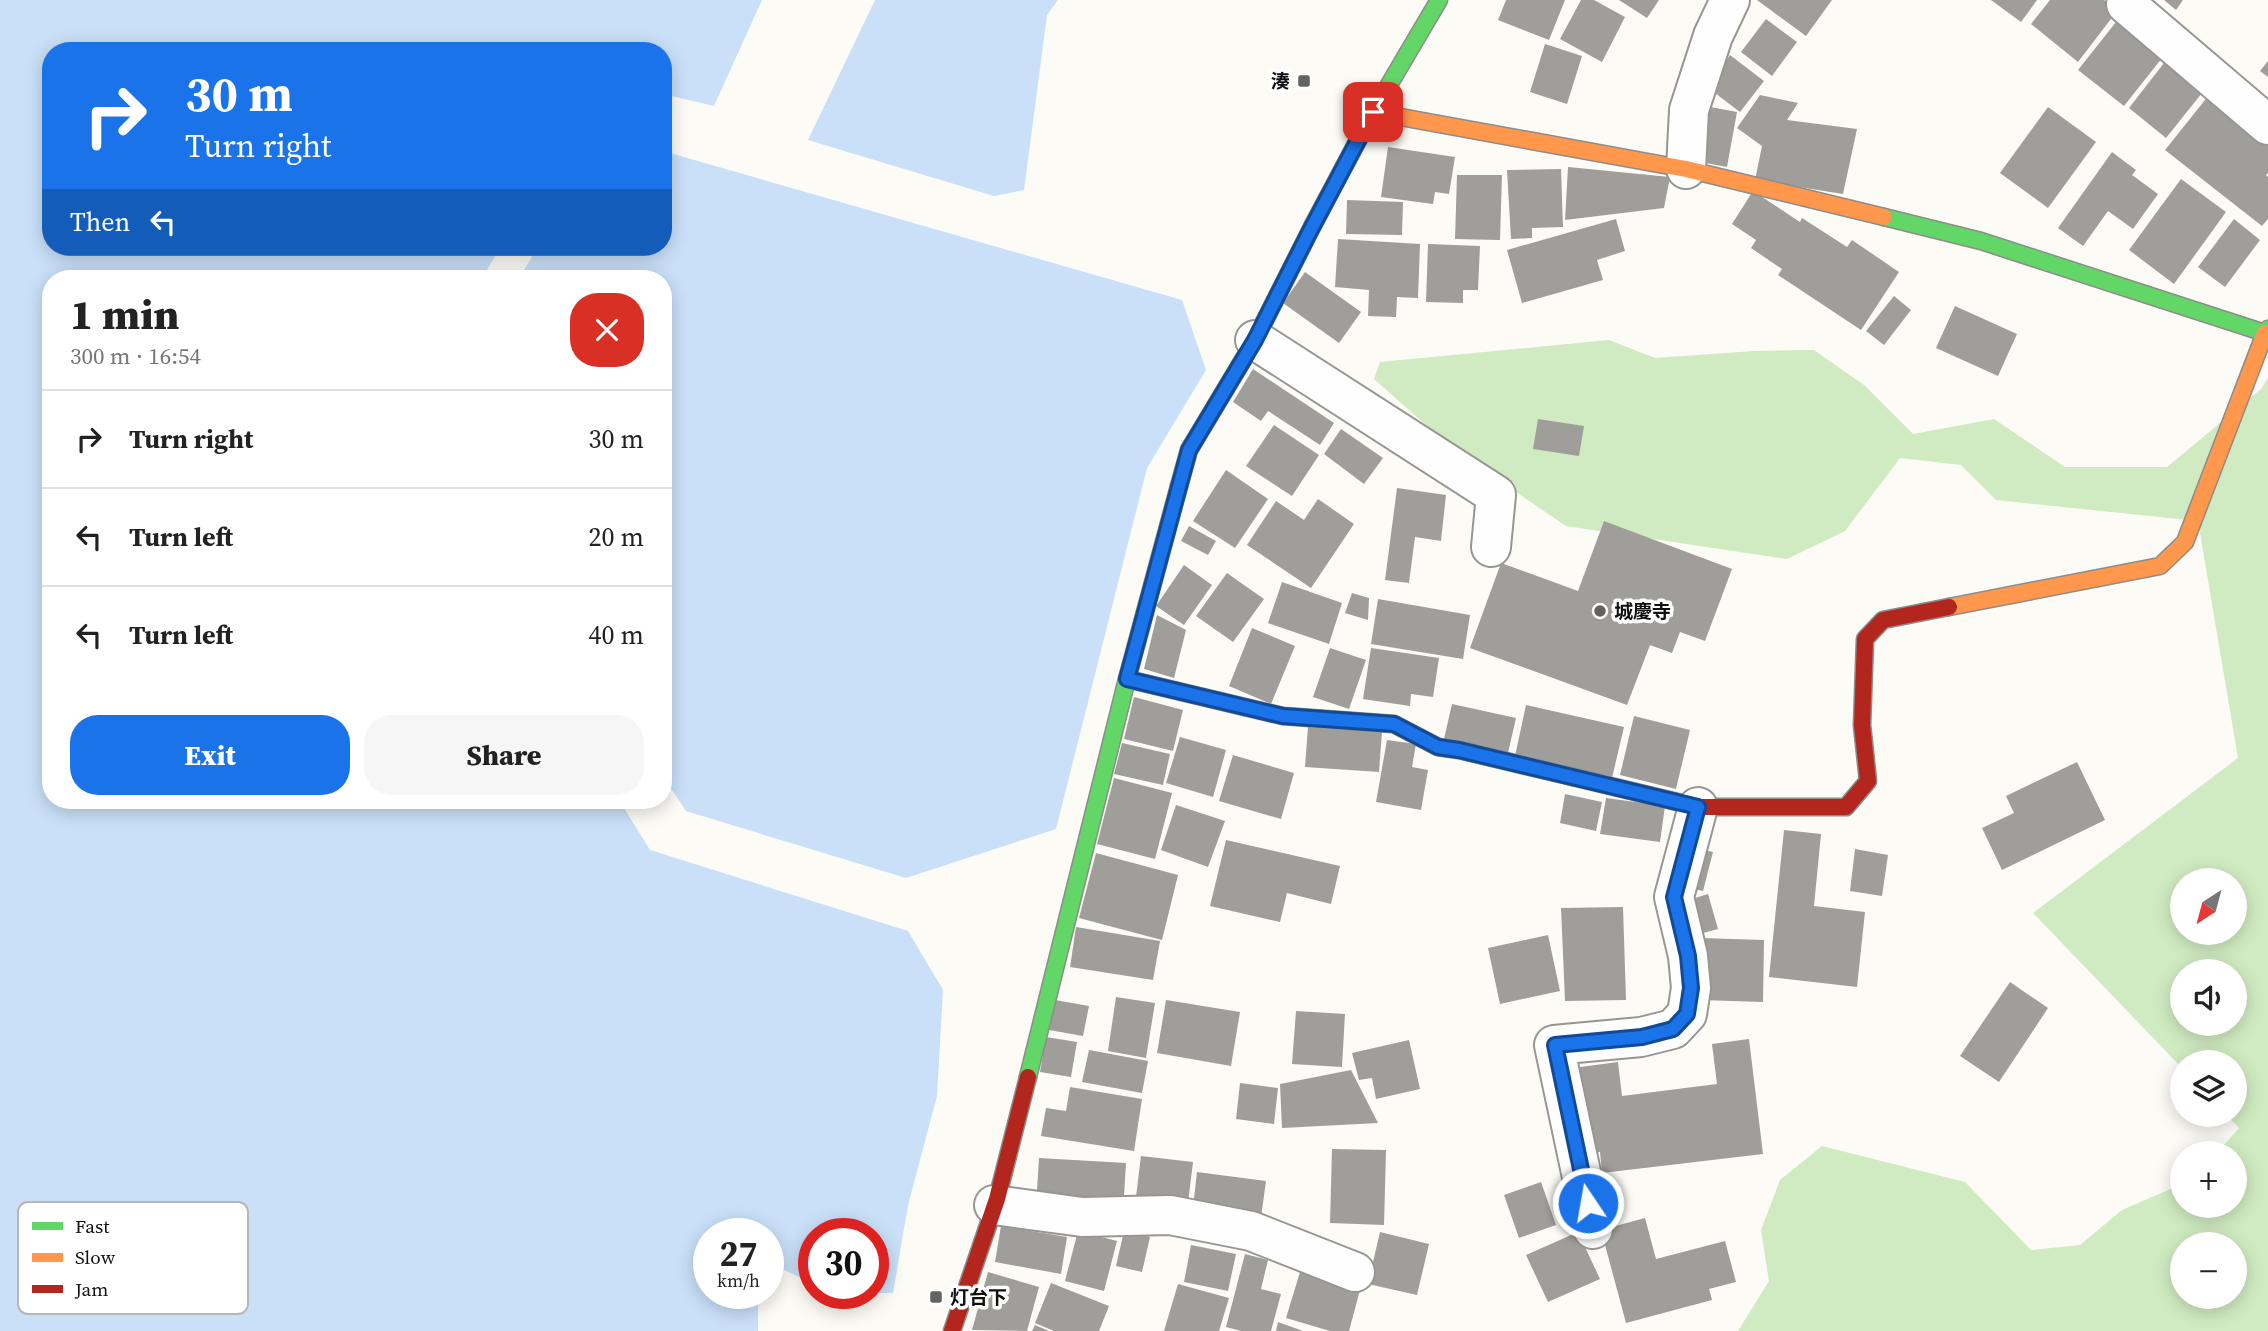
<!DOCTYPE html>
<html lang="en">
<head>
<meta charset="utf-8">
<style>
  :root { --surface:#fff; --page:#f6f6f6; --text:#222; --muted:#767676; --line:#e0e0e0; --accent:#1a73e8 }
  body { margin:0; font-family:"Source Serif 4","Noto Sans JP",serif; background:var(--page); color:var(--text); height:100vh; display:flex; flex-direction:column; font-size:26px; white-space:nowrap }
  * { box-sizing:border-box; margin:0 }
  p { font-size:23px; color:var(--muted) }
  .icon { flex:none; width:38px; height:38px; fill:none; stroke:currentColor; stroke-width:2; stroke-linecap:round; stroke-linejoin:round }
  .map { position:relative; flex:1; overflow:hidden }
  .drawer { position:absolute; left:42px; top:270px; width:630px; height:539px; display:flex; flex-direction:column; background:var(--surface); border-radius:28px; box-shadow:0 4px 18px #0003 }
  .drawer>* { flex:none }
  .banner { position:absolute; left:42px; top:42px; width:630px; height:214px; border-radius:28px; box-shadow:0 4px 18px #0003; background:#1a73e8; color:#fff; overflow:hidden }
  .needle { width:46px; rotate:216deg }
  .controls { position:absolute; left:2170px; top:868px; display:grid; gap:14px }
  .controls a { display:grid; place-items:center; width:77px; height:77px; border-radius:50%; background:var(--surface); box-shadow:0 4px 18px #0003; font-size:35px }
  .speed { position:absolute; left:693px; top:1218px; display:flex; gap:14px; font-size:35px; font-weight:700; text-align:center }
  .speed>* { display:grid; place-content:center; width:91px; height:91px; border-radius:50%; background:var(--surface); box-shadow:0 4px 18px #0003; line-height:1 }
  .speed small { font-size:18px; font-weight:400 }
  .speed .limit { border:10px solid #d22; background:#fff; color:#111 }
  .pin { position:absolute; display:grid; place-items:center; width:60px; height:60px; color:#fff; margin:-30px; border-radius:14px; box-shadow:0 4px 10px #0006 }
  .me { position:absolute; width:77px; margin:-38px; rotate:348deg; stroke-linejoin:round; filter:drop-shadow(0 0 5px #0008) }
  .turn { display:flex; align-items:center; gap:24px; height:147px; padding:0 28px; font-size:32px }
  .turn .icon { width:91px; height:91px; stroke-width:2.5 }
  .turn b { display:block; font-size:49px; line-height:60px }
  .then { display:flex; align-items:center; height:66px; padding:0 28px; background:#0003; gap:14px; font-size:26px }
  .round { display:grid; place-items:center; flex:none; width:74px; height:74px; border-radius:28px; background:var(--page) }
  .head { display:flex; align-items:center; justify-content:space-between; height:119px; padding:0 28px }
  h1 { font-size:42px; font-weight:800; line-height:52px }
  .cta { display:flex; gap:14px; margin-top:auto; padding:14px 28px }
  .cta a { flex:1; height:80px; border-radius:28px; background:var(--accent); color:#fff; font-size:28px; font-weight:800; line-height:80px; text-align:center }
  .cta a+a { background:var(--page); color:var(--text) }
  ul { padding:0; list-style:none }
  li { display:flex; align-items:center; gap:21px; height:98px; padding:0 28px; border-top:2px solid var(--line) }
  li div { flex:1 }
  li b { display:block; font-size:26px }
  li em { font-style:normal }
  .map>svg:first-child { display:block }
  .forest { fill:#d0ebc1; fill-rule:evenodd }
  .water { fill:#c9e0f8 }
  .building { fill:#a09e9a }
  .lines { fill:none; stroke-linecap:round; stroke-linejoin:round }
  .street-casing { stroke:#969693; stroke-width:42 }
  .fast-casing { stroke:#8d8c8a; stroke-width:19 }
  .slow-casing { stroke:#8d8c8a; stroke-width:19 }
  .jam-casing { stroke:#8d8c8a; stroke-width:19 }
  .street { stroke:#fffefe; stroke-width:38 }
  .fast { stroke:#63d668; stroke-width:16 }
  .slow { stroke:#ff974d; stroke-width:16 }
  .jam { stroke:#b3261e; stroke-width:16 }
  .route-casing { stroke:#114b97; stroke-width:18 }
  .route { stroke:#1a73e8; stroke-width:12 }
  .poi-dot { fill:#636260; stroke:#fff; stroke-width:2.5 }
  .labels { text-anchor:middle; dominant-baseline:central; stroke-width:7; stroke-linejoin:round; paint-order:stroke }
  .poi-label { font-size:19px; font-weight:bold; fill:#101010; stroke:#fff; text-anchor:start }
  .key { fill:#fff; stroke:#b7b7b7; stroke-width:2 }
  .key-label { font-size:19px; fill:#101010 }
</style>
</head>
<body>
<div class="map">
<svg width="2268" height="1331" viewBox="0 0 2268 1331">
  <rect width="100%" height="100%" fill="#fcfbf5"/>
  <path class="forest" d="M1609,340L1655,358L1754,351L1814,350L1864,385L1913,434L1994,419L2065,467H2167L2261,389L2268,378V1331H1738L1769,1281L1761,1230L1780,1180L1822,1146L1965,1182L2031,1250L2080,1245L2122,1210L2182,1184V1206H2235V1153H2217L2239,1128L2227,1115H2235V1062H2182V1068L2033,913L2238,758L2198,521L1996,500L1961,465L1900,458L1845,531L1787,559L1566,526L1453,449L1374,379L1380,362ZM2182,880H2235V933H2182ZM2182,971H2235V1024H2182ZM2182,1244H2235V1297H2182Z"/>
  <path class="water" d="M0,0H762L714,106L663,94V51H51V247H501L482,278H51V800H619L650,850L908,931L943,990L937,1096L908,1205L893,1293H873V1234H814V1284L784,1270L768,1290V1234H709V1293H766L758,1303V1331H0Z
    M875,0H1058L1047,15L1024,190L994,196L808,140Z
    M663,151L1182,300L1206,370L1147,468L1056,829L906,878L686,811L663,776V278H519L538,247H663Z"/>
  <path class="building" d="M1506,0H1565L1549,40L1498,20Z
    M1581,0H1594L1625,17L1602,62L1560,39Z
    M1619,0H1659L1647,18Z
    M1757,0H1832L1806,36Z
    M1991,0H2037L2021,22Z
    M2050,0H2104L2117,11L2078,62L2031,24Z
    M2164,0H2183L2176,10Z
    M2120,17L2166,53L2124,106L2078,70Z
    M1766,19L1797,42L1772,76L1741,52Z
    M1545,44L1582,56L1567,104L1530,92Z
    M1730,55L1764,81L1740,112L1707,87Z
    M2268,61V77L2260,71Z
    M2164,63L2202,93L2166,138L2129,108Z
    M1760,95L1798,103L1787,120L1857,129L1843,194L1755,180L1762,146L1737,128Z
    M2209,95L2268,142V173L2266,175L2268,177V219L2262,226L2165,150Z
    M1705,106L1737,112L1727,167L1695,161Z
    M2048,107L2096,142L2048,208L2000,173Z
    M1388,147L1455,157L1449,194L1435,192L1433,204L1381,197Z
    M2112,152L2136,170L2132,175L2158,194L2133,229L2108,211L2083,246L2058,228Z
    M1568,167L1670,177L1664,208L1565,220Z
    M1561,169L1563,227L1532,228V238L1511,239L1507,170Z
    M1457,175H1502L1500,240L1455,239Z
    M2181,179L2226,212L2174,284L2129,250Z
    M1753,191L1800,222L1802,218L1847,247L1852,240L1899,272L1861,330L1778,275L1782,269L1751,248L1756,240L1732,224Z
    M1347,200L1403,202L1402,235L1346,234Z
    M1616,219L1625,251L1597,260L1603,280L1522,303L1507,250Z
    M2234,219L2260,240L2225,287L2198,267Z
    M1338,239L1420,244L1418,298L1397,297L1396,317L1368,316L1369,290L1335,287Z
    M1428,244L1480,246L1478,290H1463V303L1426,302Z
    M1305,272L1361,312L1339,343L1283,303Z
    M1894,296L1911,310L1884,345L1866,331Z
    M1955,306L2017,334L1998,376L1936,348Z
    M1253,369L1334,423L1320,445L1268,411L1261,421L1233,402Z
    M1538,419L1584,426L1579,456L1533,449Z
    M1274,425L1319,455L1292,496L1246,466Z
    M1341,429L1383,458L1364,484L1324,454Z
    M1226,470L1268,499L1235,548L1193,521Z
    M1397,488L1446,495L1441,541L1415,537L1409,583L1385,580Z
    M1318,499L1354,524L1311,588L1247,545L1276,501L1304,520Z
    M1604,521L1732,569L1705,641L1680,632L1672,653L1650,645L1627,705L1470,648L1501,563L1578,591Z
    M1189,526L1216,541L1208,555L1181,541Z
    M1184,565L1212,585L1184,625L1156,606Z
    M1227,573L1264,599L1233,642L1196,616Z
    M1282,582L1342,603L1329,644L1268,623Z
    M1352,593L1369,598L1368,620L1345,613Z
    M1378,599L1470,615L1463,659L1371,644Z
    M1157,615L1186,630L1174,678L1144,669Z
    M1252,628L1295,646L1271,704L1229,686Z
    M1330,648L1366,660L1349,709L1313,697Z
    M1371,648L1439,658L1433,697L1411,694L1410,706L1363,699Z
    M1134,697L1183,710L1173,751L1124,739Z
    M1452,704L1516,718L1508,753L1444,739Z
    M1526,705L1624,727L1612,778L1515,756Z
    M1634,716L1690,730L1676,789L1620,775Z
    M1308,727L1382,732L1379,772L1305,767Z
    M1180,737L1226,750L1213,797L1166,783Z
    M1387,740L1416,744L1412,767L1428,770L1421,810L1376,802Z
    M1122,743L1170,754L1163,785L1114,774Z
    M1233,755L1294,773L1281,819L1219,801Z
    M2077,762L2105,820L2002,870L1982,828L2014,813L2006,796Z
    M1114,778L1172,793L1155,859L1097,844Z
    M1565,794L1602,802L1596,831L1560,823Z
    M1606,798L1665,806L1660,842L1600,834Z
    M1176,805L1225,821L1208,867L1161,850Z
    M1784,830L1821,834L1814,906L1865,912L1857,987L1769,977Z
    M1226,840L1340,866L1331,904L1287,893L1280,922L1210,906Z
    M1691,847L1713,852L1703,891L1682,886Z
    M1855,849L1888,855L1882,896L1850,891Z
    M1096,853L1178,875L1162,940L1079,918Z
    M1708,894L1718,929L1692,936L1682,902Z
    M1623,907L1626,1000L1565,1001L1561,908Z
    M1076,927L1160,941L1153,980L1070,967Z
    M1548,935L1560,991L1500,1004L1488,948Z
    M1701,938L1764,940L1763,1002L1700,1000Z
    M2010,982L2048,1008L1999,1082L1960,1056Z
    M1116,997L1155,1003L1146,1058L1108,1051Z
    M1055,1000L1089,1006L1083,1036L1049,1030Z
    M1166,1000L1240,1012L1231,1066L1157,1053Z
    M1296,1011L1345,1014L1342,1067L1292,1064Z
    M1046,1037L1077,1042L1071,1077L1040,1072Z
    M1749,1039L1763,1154L1602,1173L1600,1152L1583,1154L1573,1068L1618,1062L1622,1096L1717,1084L1712,1044Z
    M1409,1040L1420,1089L1376,1099L1372,1078L1359,1080L1352,1053Z
    M1089,1050L1148,1061L1142,1093L1082,1082Z
    M1351,1070L1378,1123L1282,1128L1280,1084Z
    M1240,1083L1278,1088L1274,1124L1236,1119Z
    M1070,1087L1142,1099L1134,1151L1041,1136L1046,1108L1066,1111Z
    M1332,1149L1386,1150L1384,1225L1330,1223Z
    M1141,1156L1193,1162L1187,1211L1135,1205Z
    M1039,1158L1126,1163L1123,1212L1036,1207Z
    M1197,1172L1266,1181L1260,1225L1192,1216Z
    M1541,1182L1556,1225L1519,1238L1504,1195Z
    M1645,1218L1656,1259L1725,1241L1736,1282L1709,1289L1712,1300L1626,1323L1601,1230Z
    M1001,1226L1067,1237L1061,1274L995,1262Z
    M1078,1231L1117,1241L1104,1291L1065,1281Z
    M1124,1231L1150,1237L1142,1272L1116,1266Z
    M1380,1232L1429,1244L1417,1295L1368,1284Z
    M1578,1232L1600,1279L1548,1302L1526,1255Z
    M1191,1245L1236,1254L1228,1291L1184,1282Z
    M1245,1254L1268,1260L1261,1289L1281,1294L1271,1331H1241L1226,1327Z
    M988,1272L1039,1287L1027,1331L972,1330Z
    M1300,1272L1360,1290L1349,1331H1330L1286,1318Z
    M1051,1283L1109,1306L1099,1331H1054L1035,1323Z
    M1178,1284L1229,1298L1219,1331H1164Z
    M1278,1322L1303,1331H1276Z
    M1035,1325L1049,1331H1032Z"/>
  <g class="lines">
    <defs>
      <path id="street" d="M2126,4L2268,125
        M1686,169L1689,110L1713,36L1730,0
        M1255,340L1496,495L1491,547
        M994,1205L1082,1217L1170,1215L1251,1231L1355,1272
        M1593,1229L1554,1045L1641,1037L1673,1029L1687,1014L1691,988L1688,956L1674,897L1698,807"/>
      <path id="fast" d="M1884,217L1981,241L2265,333L2268,329
        M1313,225L1373,112L1439,0
        M1127,679L1283,716L1394,724L1438,747L1459,750L1573,777
        M1028,1077L1127,679L1179,486"/>
      <path id="slow" d="M1373,112L1686,169L1884,217
        M1949,607L2160,566L2185,542L2265,333"/>
      <path id="jam" d="M1179,486L1189,450L1255,340L1313,225
        M1573,777L1698,807H1846L1868,781L1862,725L1865,639L1883,620L1949,607
        M952,1331L997,1199L1028,1077"/>
    </defs>
    <use href="#street" class="street-casing"/>
    <use href="#fast" class="fast-casing"/>
    <use href="#slow" class="slow-casing"/>
    <use href="#jam" class="jam-casing"/>
    <use href="#street" class="street"/>
    <use href="#fast" class="fast"/>
    <use href="#slow" class="slow"/>
    <use href="#jam" class="jam"/>
  </g>
  <g class="lines">
    <defs>
      <path id="route" d="M1373,112L1309,233L1255,340L1189,450L1127,679L1283,716L1394,724L1438,747L1459,750L1698,807L1674,897L1688,956L1691,988L1687,1014L1673,1029L1642,1037L1555,1045L1588,1203"/>
    </defs>
    <use href="#route" class="route-casing"/>
    <use href="#route" class="route"/>
  </g>
  <g class="poi-dot">
    <rect x="1297" y="74" width="14" height="14" rx="3.5"/>
    <circle cx="1600" cy="611" r="7"/>
    <rect x="929" y="1290" width="14" height="14" rx="3.5"/>
  </g>
  <g class="labels">
    <g class="poi-label">
      <text x="1290" y="81" text-anchor="end">湊</text>
      <text x="1614" y="611">城慶寺</text>
      <text x="950" y="1297">灯台下</text>
    </g>
  </g>
  <rect x="18" y="1202" width="230" height="112" rx="10" class="key"/>
  <rect x="32" y="1222" width="31" height="8" fill="#63d668"/>
  <rect x="32" y="1253" width="31" height="9" fill="#ff974d"/>
  <rect x="32" y="1285" width="31" height="8" fill="#b3261e"/>
  <g class="key-label">
    <text x="75" y="1233">Fast</text>
    <text x="75" y="1264">Slow</text>
    <text x="75" y="1296">Jam</text>
  </g>
</svg>
<div class="controls">
<a><svg class="needle" viewBox="-14 -14 28 28"><path d="M0-13l5 13h-10z" fill="#e53935"/><path d="M0 13l5-13h-10z" fill="#767676"/></svg></a>
<a><svg class="icon" aria-label="sound" viewBox="0 0 24 24"><path d="M4 9h4l5-4v14l-5-4H4zM17 9q2 3 0 6"/></svg></a>
<a><svg class="icon" aria-label="layers" viewBox="0 0 24 24"><path d="M12 4l9 5-9 5-9-5zM3 14l9 5 9-5"/></svg></a>
<a>+</a>
<a>−</a>
</div>
<div class="speed"><div>27<small>km/h</small></div><div class="limit">30</div></div>
<div class="pin" style="left:1373px;top:112px;background:#d93025"><svg class="icon" aria-label="arrive" viewBox="0 0 24 24"><path d="M6 21V4h12l-3 4 3 4H6"/></svg></div>
<svg class="me" style="left:1588px;top:1203px" viewBox="-20 -20 40 40"><circle r="17" fill="#1a73e8" stroke="#fff" stroke-width="3"/><path d="M0-11L8 9 0 5-8 9z" fill="#fff"/></svg>
<div class="banner">
<div class="turn"><svg class="icon" aria-label="right" viewBox="0 0 24 24"><path d="M7 20v-9h11M14 6l5 5-5 5"/></svg><div><b>30 m</b>Turn right</div></div>
<div class="then">Then<svg class="icon" aria-label="left" viewBox="0 0 24 24"><path d="M17 20v-9H6M10 6l-5 5 5 5"/></svg></div>
</div>
<section class="drawer">
<div class="head"><div><h1>1 min</h1><p>300 m · 16:54</p></div><a class="round" style="background:#d93025;color:#fff"><svg class="icon" aria-label="close" viewBox="0 0 24 24"><path d="M6 6l12 12M18 6L6 18"/></svg></a></div>
<ul>
<li><svg class="icon" aria-label="right" viewBox="0 0 24 24"><path d="M7 20v-9h11M14 6l5 5-5 5"/></svg><div><b>Turn right</b></div><em>30 m</em></li>
<li><svg class="icon" aria-label="left" viewBox="0 0 24 24"><path d="M17 20v-9H6M10 6l-5 5 5 5"/></svg><div><b>Turn left</b></div><em>20 m</em></li>
<li><svg class="icon" aria-label="left" viewBox="0 0 24 24"><path d="M17 20v-9H6M10 6l-5 5 5 5"/></svg><div><b>Turn left</b></div><em>40 m</em></li>
</ul>
<div class="cta"><a>Exit</a><a>Share</a></div>
</section>
</div>
</body>
</html>
